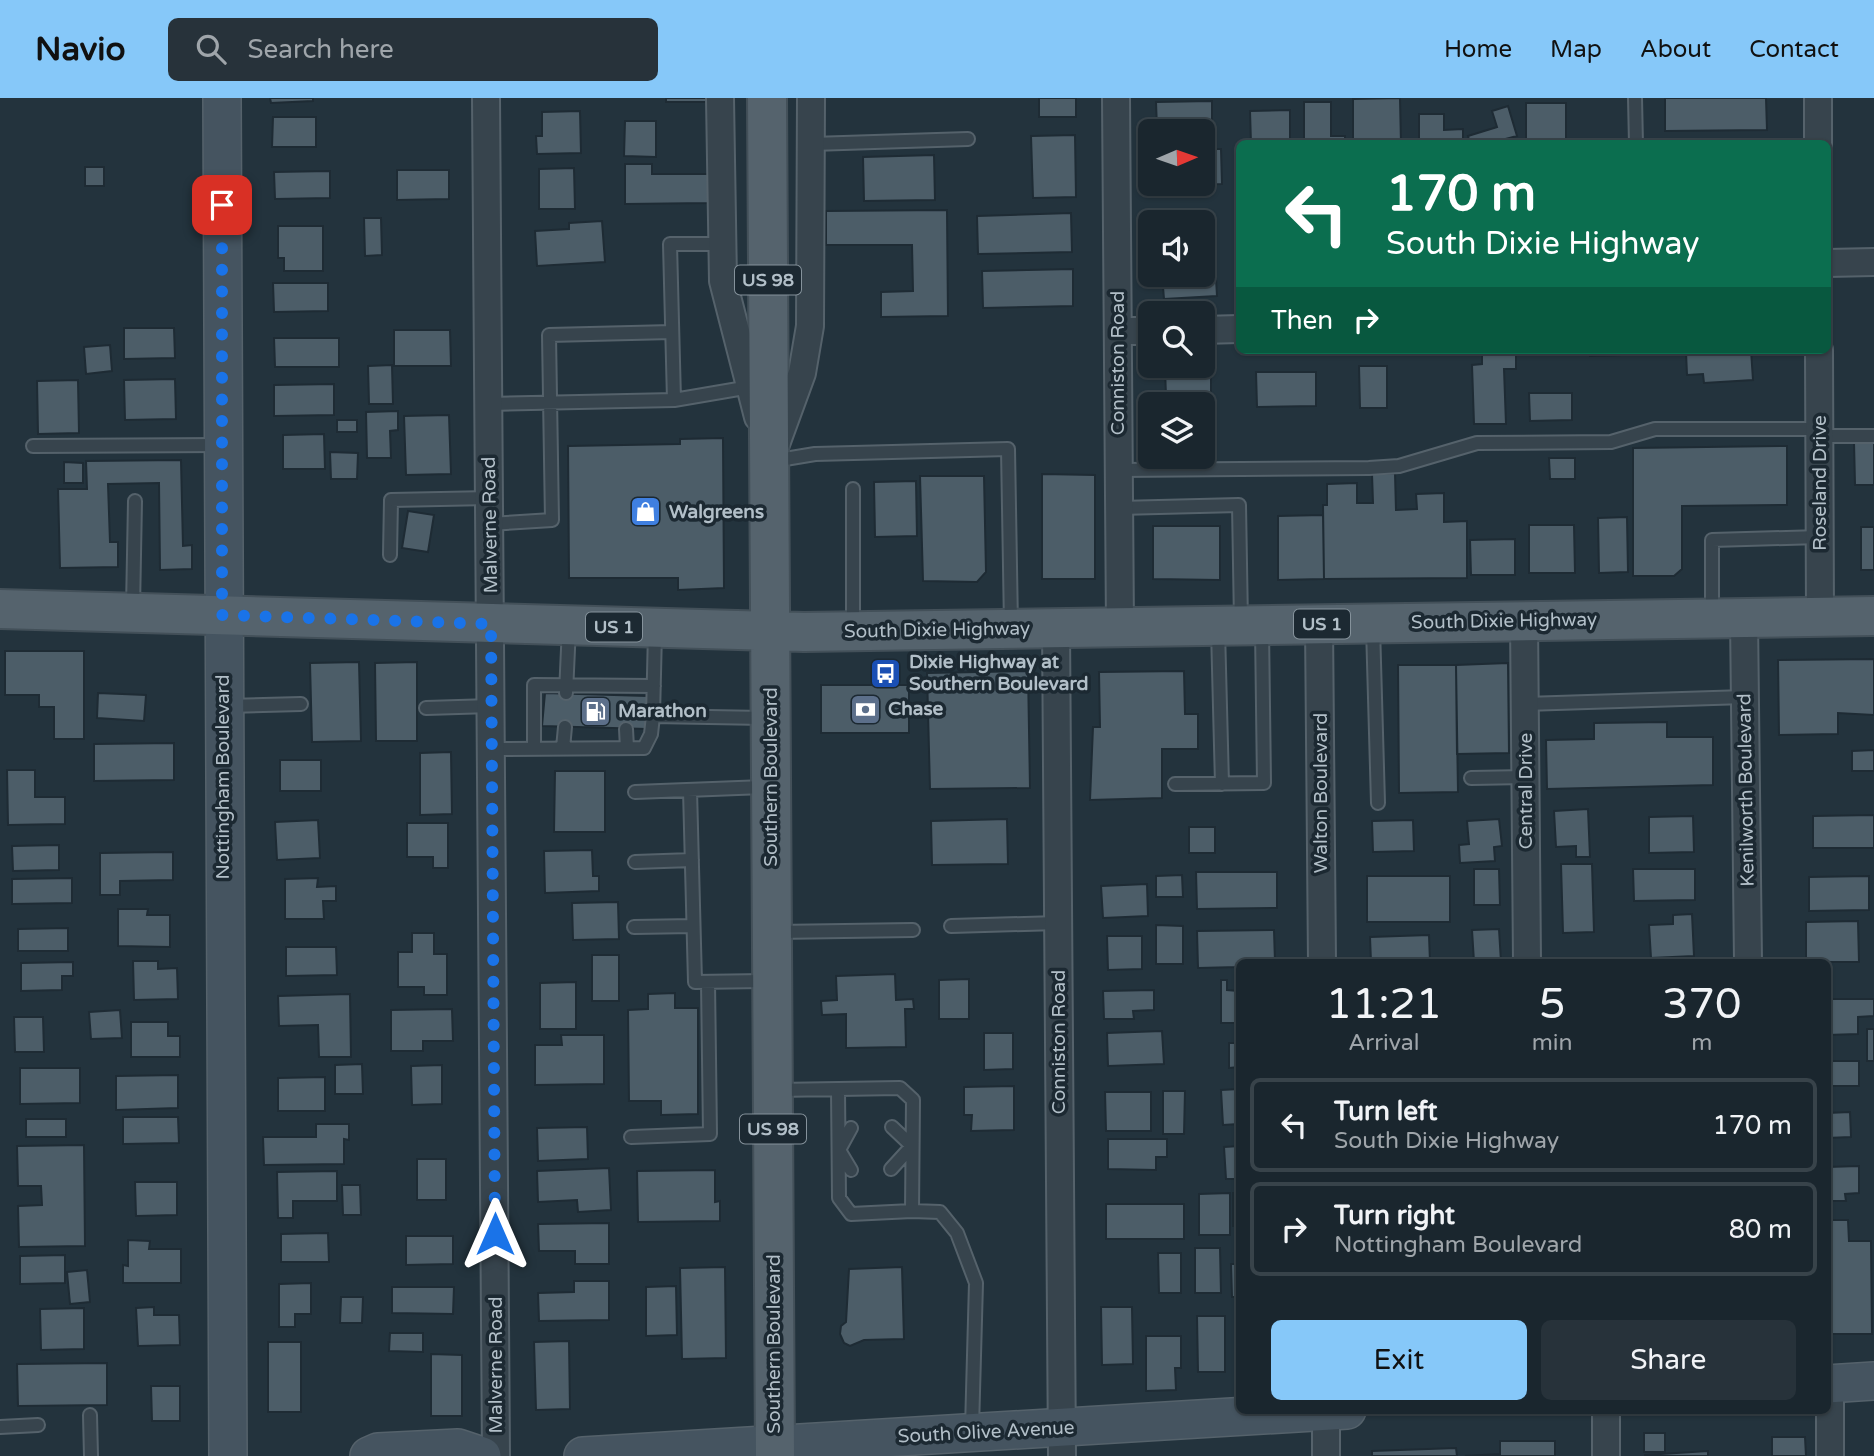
<!DOCTYPE html>
<html lang="en">
<head>
<meta charset="utf-8">
<style>
  :root { --surface:#1a262e; --page:#27323a; --text:#f1f3f6; --muted:#9fa5aa; --line:#38434a; --accent:#86c8f9 }
  body { margin:0; font-family:"Varela Round",sans-serif; background:var(--page); color:var(--text); height:100vh; display:flex; flex-direction:column; font-size:26px; white-space:nowrap }
  * { box-sizing:border-box; margin:0 }
  p { font-size:23px; color:var(--muted) }
  .icon { flex:none; width:38px; height:38px; fill:none; stroke:currentColor; stroke-width:2; stroke-linecap:round; stroke-linejoin:round }
  .map { position:relative; flex:1; overflow:hidden }
  .panel { position:absolute; left:1236px; top:861px; width:595px; height:455px; display:flex; flex-direction:column; background:var(--surface); border-radius:10px; box-shadow:0 2px 5px #0004,0 0 0 2px var(--line) }
  .panel>* { flex:none }
  .top-card { position:absolute; left:1236px; top:42px; width:595px; height:214px; border-radius:10px; box-shadow:0 2px 5px #0004,0 0 0 2px var(--line); background:#0b6e4f; color:#fff; overflow:hidden }
  .needle { width:46px; rotate:88deg }
  .buttons { position:absolute; left:1138px; top:21px; display:grid; gap:14px }
  .buttons a { display:grid; place-items:center; width:77px; height:77px; border-radius:10px; background:var(--surface); box-shadow:0 2px 5px #0004,0 0 0 2px var(--line); font-size:35px }
  .pin { position:absolute; display:grid; place-items:center; width:60px; height:60px; color:#fff; margin:-30px; border-radius:14px; box-shadow:0 4px 10px #0006 }
  .me { position:absolute; width:77px; margin:-38px; rotate:0deg; stroke-linejoin:round; filter:drop-shadow(0 0 5px #0008) }
  .turn { display:flex; align-items:center; gap:24px; height:147px; padding:0 35px; font-size:32px }
  .turn .icon { width:91px; height:91px; stroke-width:2.5 }
  .turn b { display:block; font-size:49px; line-height:60px }
  .then { display:flex; align-items:center; height:66px; padding:0 35px; background:#0003; gap:14px; font-size:26px }
  .eta { display:flex; justify-content:space-evenly; align-items:center; height:119px; text-align:center }
  .eta b { font-size:42px; font-weight:600; line-height:49px }
  .primary-button { display:flex; gap:14px; margin-top:auto; padding:14px 35px }
  .primary-button a { flex:1; height:80px; border-radius:10px; background:var(--accent); color:#111; font-size:28px; font-weight:600; line-height:80px; text-align:center }
  .primary-button a+a { background:var(--page); color:var(--text) }
  ul { padding:0; list-style:none }
  li { display:flex; align-items:center; gap:21px; height:94px; margin:0 14px 10px; padding:0 21px; border:4px solid var(--line); border-radius:10px }
  li div { flex:1 }
  li b { display:block; font-size:26px }
  li em { font-style:normal }
  header { display:flex; align-items:center; gap:42px; box-sizing:border-box; height:98px; padding:0 35px; background:var(--accent); color:#111 }
  header strong { font-size:33px }
  nav { display:flex; gap:38px; margin-inline-start:auto; font-size:24px }
  .search { width:490px; height:63px; background:var(--page); display:flex; align-items:center; gap:18px; box-sizing:border-box; padding:0 24px; border-radius:10px; color:var(--muted); font-size:26px }
  .map>svg:first-child { display:block }
  .building { fill:#4c5d68; stroke:#1e2b34; stroke-width:2 }
  .lines { fill:none; stroke-linecap:round; stroke-linejoin:round }
  .lane-casing { stroke:#55626b; stroke-width:16 }
  .street-casing { stroke:#55626b; stroke-width:30 }
  .secondary-casing { stroke:#55626b; stroke-width:40 }
  .primary-casing { stroke:#435059; stroke-width:42 }
  .lane { stroke:#37444d; stroke-width:12 }
  .street { stroke:#37444d; stroke-width:26 }
  .secondary { stroke:#455460; stroke-width:37 }
  .primary { stroke:#55636d; stroke-width:38 }
  .route { stroke:#1a73e8; stroke-width:12; stroke-dasharray:0 21.6 }
  .labels { text-anchor:middle; dominant-baseline:central; stroke-width:7; stroke-linejoin:round; paint-order:stroke }
  .shield { fill:#1c2932; stroke:#85929b; stroke-width:2 }
  .shield-label { font-size:18px; font-weight:bold; fill:#b2bfc8 }
  .street-label { font-size:19px; fill:#b2bfc8; stroke:#1c2932 }
  .poi-label { font-size:19px; font-weight:bold; fill:#b2bfc8; stroke:#1c2932; text-anchor:start }
</style>
</head>
<body>
<header>
<strong>Navio</strong>
<div class="search"><svg class="icon" aria-label="search" viewBox="0 0 24 24"><circle cx="10" cy="10" r="6"/><path d="M15 15l6 6"/></svg>Search here</div>
<nav><a>Home</a><a>Map</a><a>About</a><a>Contact</a></nav>
</header>
<div class="map">
<svg width="1874" height="1358" viewBox="0 0 1874 1358">
  <rect width="100%" height="100%" fill="#23333d"/>
  <path class="building" d="M270,0H313V3L271,5Z
    M666,0H710V4H666Z
    M1039,0H1076V19H1039Z
    M1400,0L1401,46H1353V1Z
    M1665,0H1766L1767,32L1665,33Z
    M1212,3V30L1157,31L1156,4Z
    M1304,4H1331V38H1345V46H1304Z
    M1526,5H1566V42H1526Z
    M1508,8L1517,38L1498,43L1499,46H1470L1468,38L1497,29L1492,13Z
    M1290,12V46H1251L1250,13Z
    M580,13L581,55L537,56L536,38H542V14Z
    M1419,16H1444V32L1463,31V46H1419Z
    M273,19H316V49H272Z
    M625,23H656V59L624,58Z
    M1075,37L1076,99L1033,100L1031,38Z
    M1202,51H1221L1222,86L1161,87L1202,86Z
    M934,57L935,102L864,103L863,59Z
    M625,66H652V76H709L710,105L625,106Z
    M85,69H104V88H85Z
    M574,70L575,111H539V71Z
    M397,72H449V101L397,102Z
    M330,73V100L275,101L274,74Z
    M947,112L948,218L881,219V194L913,193L912,147H826V113Z
    M1179,112V124H1154V113Z
    M1071,115L1072,154L978,156L977,118Z
    M364,120H381L382,157L365,158Z
    M602,123L605,164L537,168L535,133L569,131V125Z
    M278,128H323V173H284V160H278Z
    M1202,162H1215L1217,198L1164,201L1162,177H1202Z
    M1073,171V208L983,210L982,173Z
    M273,185H328V213L274,214Z
    M124,230H174L175,260L124,261Z
    M394,232H450L451,268H394Z
    M274,240H339V269H275Z
    M110,247L112,273L86,276L84,249Z
    M1482,252H1516V271H1504L1506,326H1474L1472,267L1482,266Z
    M1590,252H1621V257L1590,258Z
    M1751,252L1753,282L1704,285L1703,276L1687,277L1686,254Z
    M392,267L393,306H369L368,268Z
    M1359,268H1387V310H1360Z
    M1211,270V297L1166,298L1165,271Z
    M1256,274H1316V308L1257,309Z
    M175,281L176,321L125,322L124,282Z
    M78,282L79,335L38,336L37,283Z
    M334,286V317L274,318V287Z
    M1529,295H1572V322L1530,323Z
    M398,313V332L390,333L391,360H367L366,314Z
    M449,317L451,376L406,377L404,318Z
    M337,322H357V334H337Z
    M324,336L325,371H283V337Z
    M723,340L724,490L678,492V480H569L568,348L680,346V341Z
    M1854,344H1874V387H1855Z
    M1787,348V407L1682,408V471L1674,478H1633V350Z
    M330,354L358,355L357,381H331Z
    M1549,360H1575V381H1550Z
    M181,362L183,448L192,447V471L160,472L159,385L108,386L110,444H118V469L60,470L58,391H87L86,363Z
    M64,364L83,365V385H64Z
    M1395,375L1396,412L1417,411L1416,396L1444,395V424L1467,423V480L1324,481L1323,407H1327V386L1357,385V405H1373L1372,376Z
    M1042,376L1095,377V481H1042Z
    M920,378H984L986,474L977,484L923,483Z
    M916,383L917,438L875,439L874,384Z
    M408,413L434,417L428,454L402,450Z
    M1323,417L1324,481L1278,482V418Z
    M1627,419L1628,474L1599,475L1598,420Z
    M1529,427H1574L1575,475H1529Z
    M1153,428H1220V482L1153,481Z
    M1861,429H1874V472H1861Z
    M1515,441V477H1471L1470,442Z
    M5,553H84V641H54V609H39V597H5Z
    M1874,561V617L1838,615V636L1779,637L1778,562Z
    M359,564L361,643L312,644L310,565Z
    M417,564V643H376L375,565Z
    M1508,565L1509,655L1457,656L1456,567Z
    M1398,567H1456L1458,694L1399,695Z
    M1028,573L1030,690L930,691L927,575Z
    M1184,573L1185,616H1198V651H1162V700L1090,702L1093,629H1100L1099,574Z
    M821,587H909V635H821Z
    M98,595L146,597L144,623L97,620Z
    M545,595L648,598L647,631L542,628Z
    M1667,624V639H1713V687L1547,691L1546,642L1594,641V625Z
    M174,645V682L94,683V646Z
    M1874,652V673H1852V653Z
    M451,654L452,716L420,717V655Z
    M280,662H321V693H280Z
    M7,672H35V699H65V726L8,727Z
    M555,673H605V734H554Z
    M1588,711L1590,759H1576V748L1556,749L1554,713Z
    M1874,717V750H1813V718Z
    M1693,718L1694,754L1649,755V719Z
    M1007,721L1008,766L932,767L931,723Z
    M1499,721L1502,748L1494,749L1495,763L1460,765L1459,747L1469,746L1467,723Z
    M318,722L320,760L277,762L275,724Z
    M1413,722L1414,753L1373,754L1372,723Z
    M407,725H448V770H433V759H407Z
    M1189,729H1215V755H1189Z
    M59,747V772L13,773L12,748Z
    M592,752L593,778H599V793L545,795L544,753Z
    M173,754V782L120,783V797H100V755Z
    M1561,766H1592L1594,834L1563,835Z
    M1474,771H1499L1500,807H1474Z
    M1633,771H1695V802L1634,803Z
    M1196,774H1277V810L1197,811Z
    M1182,777L1183,799H1156V778Z
    M1367,778H1450V824H1367Z
    M1869,778V812L1809,813V779Z
    M72,780V805L12,806V781Z
    M318,780L317,789L336,788V803H323L324,821H285V781Z
    M1147,786L1148,818L1103,820L1101,788Z
    M618,804L619,841L573,842L572,805Z
    M118,811H148L147,817H170V849L118,848Z
    M1692,816L1694,858L1651,860L1649,827L1673,826V817Z
    M1858,823L1859,864H1806V824Z
    M1156,827L1183,828V866H1156Z
    M68,830V853H18V831Z
    M1499,831L1501,864H1474L1472,832Z
    M1274,832L1275,864H1239V869L1198,870L1197,833Z
    M412,835H434V856H447V897H424V889H398V854H412Z
    M1429,837L1430,864H1371L1370,839Z
    M1107,838H1142V871L1108,872Z
    M286,849H336L337,877L286,878Z
    M592,857H619V903H592Z
    M133,863H158V871L177,870L178,901L134,902Z
    M73,864V878H62V892L21,893V865Z
    M895,876L896,902L913,901L914,911H905L906,949L846,950V916L822,917L821,903L837,902L836,878Z
    M969,881V921H939V882Z
    M1221,882H1227V892L1239,893V925H1221Z
    M576,884V931H540V885Z
    M1154,892V912L1133,913L1134,921H1104L1103,893Z
    M675,895V910H698V1016L661,1017V1003H629L628,912L648,911V896Z
    M350,896L351,959H319L318,927L279,928L278,898Z
    M1827,901H1874V918L1858,919V936L1827,937Z
    M452,911L453,943H423V953H391V912Z
    M120,912L122,940L91,941L89,914Z
    M14,919H43L44,954H15Z
    M131,924H168V938H180V959H131Z
    M1867,931H1874V963H1867Z
    M1162,933L1164,966L1108,968L1107,935Z
    M984,935H1013V971L984,972Z
    M561,937H604V986L535,987V947H562Z
    M1229,945H1239V969L1229,970Z
    M1827,963H1859V988H1827Z
    M362,966L363,996H335V967Z
    M442,967V1006L412,1007L411,968Z
    M20,970H80V1005L20,1006Z
    M178,977V1010L116,1012V978Z
    M325,979V1013H278V980Z
    M1014,988V1032L971,1033L972,1017H964V989Z
    M1239,991V1026L1223,1027L1221,992Z
    M1163,993H1185L1184,1036H1163Z
    M1105,994H1151V1033H1106Z
    M1850,1014L1851,1039L1827,1040V1015Z
    M123,1019H178L179,1045L123,1046Z
    M26,1021H66V1039H26Z
    M316,1026H349V1042L344,1041V1066L264,1067L263,1039H316Z
    M587,1029L588,1061L538,1063L537,1030Z
    M1108,1041H1167V1059H1156V1072L1108,1071Z
    M84,1047L85,1148L19,1149L18,1108L42,1107L41,1088H18L17,1048Z
    M1239,1048V1081H1226L1224,1049Z
    M417,1061H446V1102H417Z
    M1859,1068V1095L1845,1096L1846,1103H1827V1069Z
    M609,1070L611,1112L578,1114L577,1102L538,1104L537,1073Z
    M715,1072V1104L720,1103V1123L638,1124L637,1073Z
    M337,1073V1103H293V1120H278L277,1074Z
    M135,1084H177V1117L136,1118Z
    M342,1087H360L361,1117H343Z
    M1230,1095V1137H1199V1096Z
    M1233,1095H1239V1128H1233Z
    M1106,1106H1184V1141H1106Z
    M1827,1122H1848L1849,1143H1871L1872,1236H1830Z
    M609,1125V1166H575V1153H539L538,1126Z
    M328,1135L329,1164H281V1136Z
    M406,1138H453V1166L406,1167Z
    M128,1142L150,1143L149,1151H181V1185H123V1167L128,1168Z
    M1195,1150H1220L1221,1195H1195Z
    M1158,1155H1181V1195H1159Z
    M65,1157V1185L20,1186V1158Z
    M1231,1166H1239V1199H1232Z
    M725,1169L726,1260L682,1261L680,1170Z
    M902,1169L904,1241L864,1242L850,1248L844,1245L840,1236L841,1228L846,1224L849,1171Z
    M87,1172L90,1204L70,1206L67,1174Z
    M574,1183H609V1222L539,1223L538,1195L574,1194Z
    M311,1185V1216H295V1229H279V1186Z
    M676,1188L677,1237L646,1238V1189Z
    M392,1189H454L453,1216L392,1215Z
    M341,1199H363L362,1225H340Z
    M154,1209V1217H179L180,1247L138,1248L136,1210Z
    M1101,1209H1132L1133,1266L1102,1267Z
    M84,1210V1251L41,1252L40,1211Z
    M1197,1218H1225V1274H1198Z
    M390,1235H423V1254L389,1253Z
    M1146,1238H1181V1270H1175L1176,1292L1146,1293Z
    M569,1243L570,1311L536,1312L534,1244Z
    M268,1244H301V1314H268Z
    M431,1256L462,1257V1318H431Z
    M107,1265V1307L18,1308L17,1266Z
    M151,1288H180V1323H152Z
    M1644,1335H1665V1354H1644Z
    M1772,1339H1805L1806,1358H1772Z
    M1500,1343H1555V1358H1465L1500,1356Z
    M1456,1350L1457,1358H1372V1353Z
    M1708,1353V1358H1645V1357Z"/>
  <g class="lines">
    <defs>
      <path id="lane" d="M1635,0L1636,46
        M812,46L968,41
        M674,302L750,289
        M489,306L674,302L670,146H722
        M1819,338H1874
        M33,348L222,347
        M773,363L815,356L1008,351L1011,527
        M1119,372L1369,370L1399,368L1477,345L1611,344L1655,331H1819
        M1119,410L1239,407L1241,524
        M490,426L552,422L549,237L672,234
        M390,457L391,402L490,400
        M133,510L135,403
        M1712,515V442L1820,439
        M1373,529L1378,705
        M853,530V391
        M1218,532L1222,686
        M566,595L569,529
        M1525,606L1745,599
        M227,608L301,606
        M426,610L491,608
        M653,618L655,534
        M626,631L627,650
        M534,650V587L654,588
        M563,650L565,629
        M492,651L644,650L651,636L653,618L767,620
        M1471,680L1526,679
        M1175,686L1264,685L1262,531
        M690,692L695,884L769,883
        M635,694L767,689
        M635,764L692,762
        M951,828L1058,825
        M634,829L693,828
        M776,834L913,832
        M776,992L900,990L913,1002L912,1113L940,1114L957,1135L976,1185L972,1330
        M838,992L839,1100L851,1116L912,1113
        M851,1030L839,1052L851,1072
        M631,1039L710,1036L708,884
        M891,1071L912,1048L892,1029
        M90,1317L91,1358
        M0,1329L38,1327"/>
      <path id="street" d="M486,0L496,1358
        M720,0L723,183L758,319
        M1116,0L1120,529
        M1818,0V46
        M1827,165L1874,164
        M1202,232L1239,231
        M1118,233H1150
        M1819,252L1820,519
        M776,346L802,275L810,228L811,0
        M1744,520L1748,864
        M1524,522L1527,864
        M1319,526L1322,864
        M1056,530L1062,1358
        M1830,1286V1358
        M1326,1312V1358
        M1606,1312V1358"/>
      <path id="secondary" d="M222,0L228,1358
        M1827,1286L1874,1283
        M369,1358L378,1354L458,1350L482,1358
        M583,1358L1347,1312"/>
      <path id="primary" d="M767,0L775,1358
        M0,511L804,534L1874,518"/>
    </defs>
    <use href="#lane" class="lane-casing"/>
    <use href="#street" class="street-casing"/>
    <use href="#secondary" class="secondary-casing"/>
    <use href="#primary" class="primary-casing"/>
    <use href="#lane" class="lane"/>
    <use href="#street" class="street"/>
    <use href="#secondary" class="secondary"/>
    <use href="#primary" class="primary"/>
  </g>
  <g class="lines">
    <path class="route" d="M222,107V517L491,526L495,1136"/>
  </g>
  <defs>
    <symbol id="shop-square" viewBox="-11 -11 22 22"><rect x="-9" y="-9" width="18" height="18" rx="4" fill="#3f7fe0" stroke="#1c2932"/><path d="M-5-2.5h2.3a2.7 3.5 0 0 1 5.4 0H5L5.5 6h-11ZM-1.5-2.5h3a1.5 2.3 0 0 0-3 0Z" fill="#fff"/></symbol>
    <symbol id="bus-square" viewBox="-11 -11 22 22"><rect x="-9" y="-9" width="18" height="18" rx="4" fill="#1a4fb4" stroke="#1c2932"/><path d="M-5-6H5V4H4V6H2V4H-2V6H-4V4H-5ZM-3.5-4V0h7V-4ZM-3.5 1.2v1.5H-2V1.2ZM2 1.2v1.5H3.5V1.2Z" fill="#fff"/></symbol>
    <symbol id="bank-square" viewBox="-11 -11 22 22"><rect x="-9" y="-9" width="18" height="18" rx="4" fill="#5c6f8a" stroke="#1c2932"/><path d="M-6-4H6V4H-6ZM0-2.3a2.3 2.3 0 1 0 0 4.6a2.3 2.3 0 1 0 0-4.6Z" fill="#fff"/></symbol>
    <symbol id="fuel-square" viewBox="-11 -11 22 22"><rect x="-9" y="-9" width="18" height="18" rx="4" fill="#5c6f8a" stroke="#1c2932"/><path d="M-5.5-6h7V0h2V4h1.3V-2.5L3-4.5l.8-.8L6-3V5H2.5V1h-1V6h-7ZM-4.2-4.7v3.2H.2V-4.7Z" fill="#fff"/></symbol>
  </defs>
  <g fill-rule="evenodd">
    <use href="#shop-square" x="628" y="396" width="35" height="35"/>
    <use href="#bus-square" x="868" y="558" width="35" height="35"/>
    <use href="#bank-square" x="848" y="594" width="35" height="35"/>
    <use href="#fuel-square" x="578" y="596" width="35" height="35"/>
  </g>
  <g class="labels">
    <g class="shield">
      <rect x="735" y="167.5" width="66" height="29" rx="5"/>
      <rect x="1294" y="511.5" width="56" height="29" rx="5"/>
      <rect x="586" y="514.5" width="56" height="29" rx="5"/>
      <rect x="740" y="1016.5" width="66" height="29" rx="5"/>
    </g>
    <g class="shield-label">
      <text x="768" y="182">US 98</text>
      <text x="1322" y="526">US 1</text>
      <text x="614" y="529">US 1</text>
      <text x="773" y="1031">US 98</text>
    </g>
    <g class="street-label">
      <text transform="translate(1118 265) rotate(-90)">Conniston Road</text>
      <text transform="translate(1820 385) rotate(-90)">Roseland Drive</text>
      <text transform="translate(490 427) rotate(-91)">Malverne Road</text>
      <text transform="translate(1504 523) rotate(-1)">South Dixie Highway</text>
      <text transform="translate(937 532) rotate(-1)">South Dixie Highway</text>
      <text transform="translate(223 679) rotate(-90)">Nottingham Boulevard</text>
      <text transform="translate(771 679) rotate(-90)">Southern Boulevard</text>
      <text transform="translate(1746 692) rotate(-91)">Kenilworth Boulevard</text>
      <text transform="translate(1526 693) rotate(-90)">Central Drive</text>
      <text transform="translate(1321 695) rotate(-90)">Walton Boulevard</text>
      <text transform="translate(1059 944) rotate(-90)">Conniston Road</text>
      <text transform="translate(774 1246) rotate(-90)">Southern Boulevard</text>
      <text transform="translate(496 1267) rotate(-90)">Malverne Road</text>
      <text transform="translate(986 1334) rotate(-3)">South Olive Avenue</text>
    </g>
    <g class="poi-label">
      <text x="669" y="414">Walgreens</text>
      <text x="909" y="564">Dixie Highway at<tspan x="909" dy="22">Southern Boulevard</tspan></text>
      <text x="888" y="611">Chase</text>
      <text x="618" y="613">Marathon</text>
    </g>
  </g>
</svg>
<div class="buttons">
<a><svg class="needle" viewBox="-14 -14 28 28"><path d="M0-13l5 13h-10z" fill="#e53935"/><path d="M0 13l5-13h-10z" fill="#9fa5aa"/></svg></a>
<a><svg class="icon" aria-label="sound" viewBox="0 0 24 24"><path d="M4 9h4l5-4v14l-5-4H4zM17 9q2 3 0 6"/></svg></a>
<a><svg class="icon" aria-label="search" viewBox="0 0 24 24"><circle cx="10" cy="10" r="6"/><path d="M15 15l6 6"/></svg></a>
<a><svg class="icon" aria-label="layers" viewBox="0 0 24 24"><path d="M12 4l9 5-9 5-9-5zM3 14l9 5 9-5"/></svg></a>
</div>
<div class="pin" style="left:222px;top:107px;background:#d93025"><svg class="icon" aria-label="arrive" viewBox="0 0 24 24"><path d="M6 21V4h12l-3 4 3 4H6"/></svg></div>
<svg class="me" style="left:495px;top:1136px" viewBox="-20 -20 40 40"><path d="M0-17L14 15 0 8-14 15z" fill="#1a73e8" stroke="#fff" stroke-width="4"/></svg>
<div class="top-card">
<div class="turn"><svg class="icon" aria-label="left" viewBox="0 0 24 24"><path d="M17 20v-9H6M10 6l-5 5 5 5"/></svg><div><b>170 m</b>South Dixie Highway</div></div>
<div class="then">Then<svg class="icon" aria-label="right" viewBox="0 0 24 24"><path d="M7 20v-9h11M14 6l5 5-5 5"/></svg></div>
</div>
<section class="panel">
<div class="eta">
<div><b>11:21</b><p>Arrival</p></div>
<div><b>5</b><p>min</p></div>
<div><b>370</b><p>m</p></div>
</div>
<ul>
<li><svg class="icon" aria-label="left" viewBox="0 0 24 24"><path d="M17 20v-9H6M10 6l-5 5 5 5"/></svg><div><b>Turn left</b><p>South Dixie Highway</p></div><em>170 m</em></li>
<li><svg class="icon" aria-label="right" viewBox="0 0 24 24"><path d="M7 20v-9h11M14 6l5 5-5 5"/></svg><div><b>Turn right</b><p>Nottingham Boulevard</p></div><em>80 m</em></li>
</ul>
<div class="primary-button"><a>Exit</a><a>Share</a></div>
</section>
</div>
</body>
</html>
